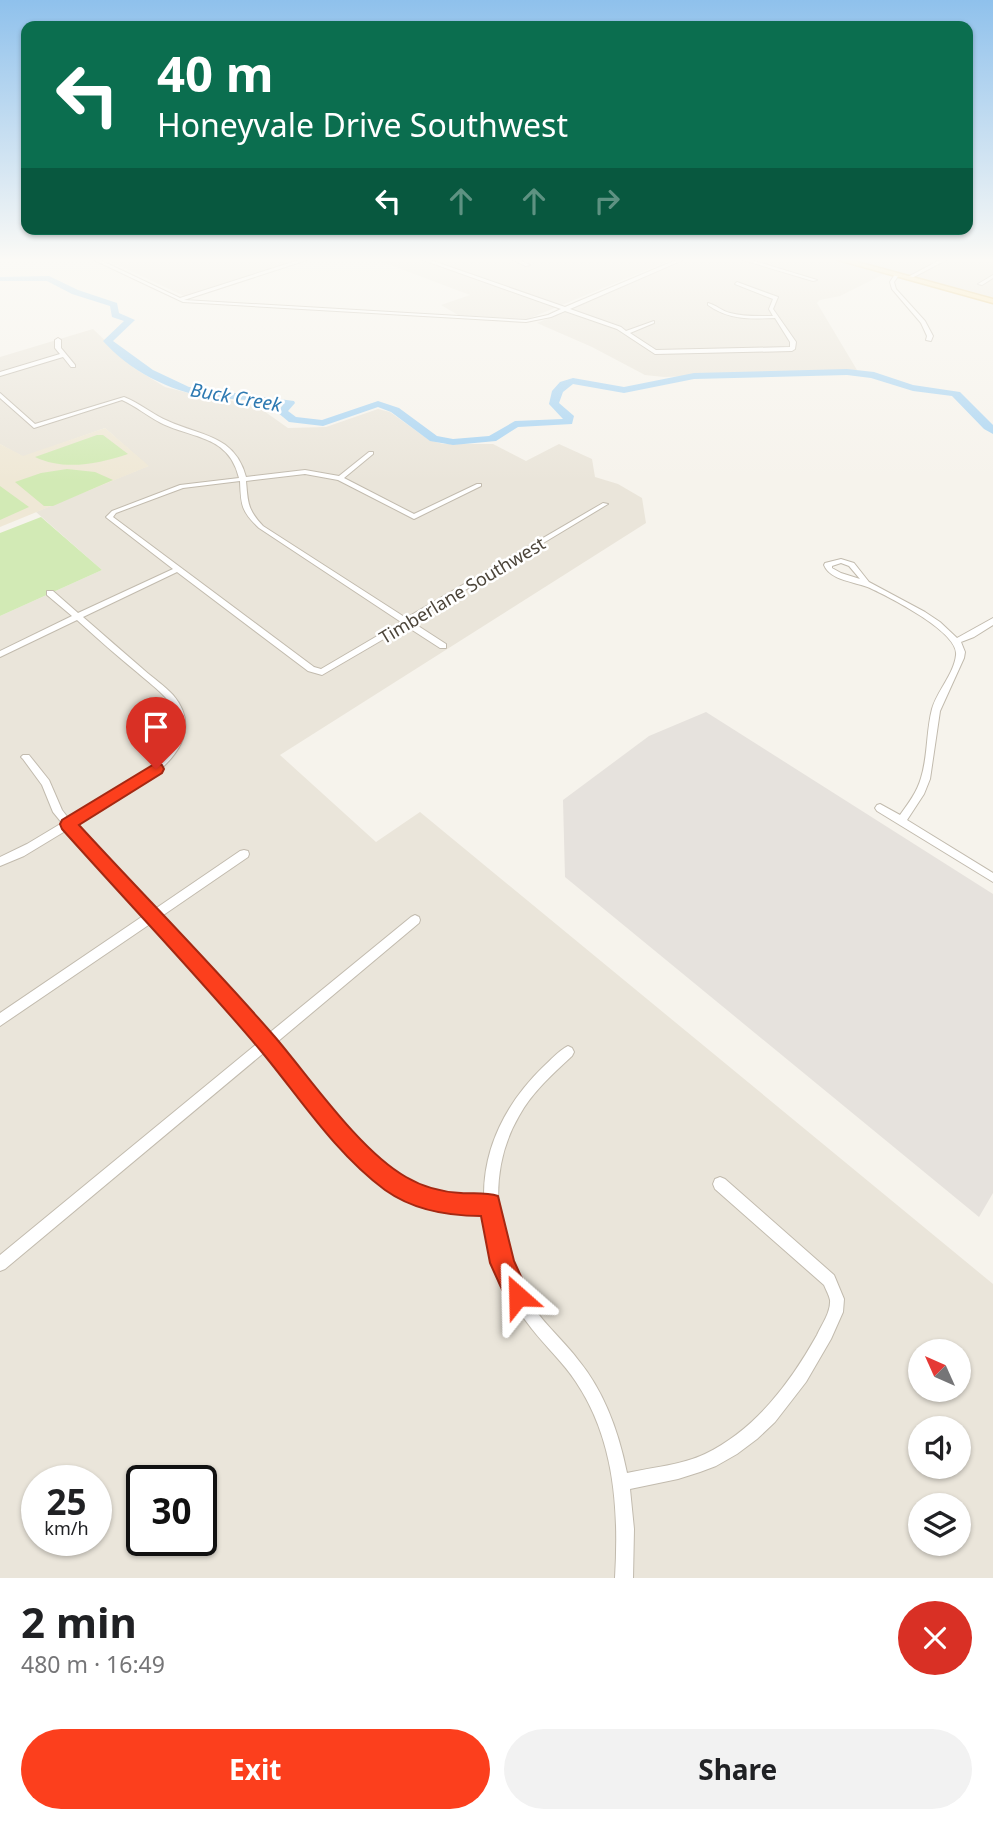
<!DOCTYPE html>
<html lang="en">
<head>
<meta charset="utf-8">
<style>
  :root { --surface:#fff; --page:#f2f2f2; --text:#202124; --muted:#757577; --accent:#fc3f1d }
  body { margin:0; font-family:"Noto Sans",sans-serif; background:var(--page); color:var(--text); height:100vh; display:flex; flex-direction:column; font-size:26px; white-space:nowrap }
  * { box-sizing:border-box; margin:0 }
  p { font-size:23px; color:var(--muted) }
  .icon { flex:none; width:38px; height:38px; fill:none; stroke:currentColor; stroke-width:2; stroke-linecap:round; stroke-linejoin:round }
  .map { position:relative; height:1578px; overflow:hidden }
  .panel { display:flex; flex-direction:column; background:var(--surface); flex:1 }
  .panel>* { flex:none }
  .hud { position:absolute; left:21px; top:21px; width:952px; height:214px; border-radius:14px; box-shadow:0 2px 5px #0004; background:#0b6e4f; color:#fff; overflow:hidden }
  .needle { width:46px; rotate:315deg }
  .fabs { position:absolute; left:908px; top:1339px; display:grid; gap:14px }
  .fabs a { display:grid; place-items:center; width:63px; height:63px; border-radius:50%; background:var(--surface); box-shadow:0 2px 5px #0004; font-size:35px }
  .speed { position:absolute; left:21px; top:1465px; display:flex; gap:14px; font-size:35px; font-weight:700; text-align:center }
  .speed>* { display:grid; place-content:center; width:91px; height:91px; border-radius:50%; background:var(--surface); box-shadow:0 2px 5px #0004; line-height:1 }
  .speed small { font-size:18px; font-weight:400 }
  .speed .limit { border:4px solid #111; border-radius:10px; background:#fff; color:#111 }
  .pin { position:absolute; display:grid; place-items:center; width:60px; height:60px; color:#fff; margin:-72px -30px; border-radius:50% 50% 50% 0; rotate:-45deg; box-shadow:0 0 7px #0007 }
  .pin .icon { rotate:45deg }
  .me { position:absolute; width:77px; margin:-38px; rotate:335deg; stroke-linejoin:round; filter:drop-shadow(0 0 5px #0008) }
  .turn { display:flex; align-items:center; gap:24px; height:147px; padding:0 21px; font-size:32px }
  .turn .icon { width:91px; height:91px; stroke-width:2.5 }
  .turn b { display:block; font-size:49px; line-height:60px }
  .lanes { display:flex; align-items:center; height:66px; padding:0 21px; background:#0003; justify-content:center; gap:35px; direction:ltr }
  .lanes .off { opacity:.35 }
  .round { display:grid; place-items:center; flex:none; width:74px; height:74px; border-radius:37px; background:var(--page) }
  .overview { display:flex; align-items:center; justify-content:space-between; height:119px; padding:0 21px }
  h1 { font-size:42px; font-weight:700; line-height:52px }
  .button { display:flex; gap:14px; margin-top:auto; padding:14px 21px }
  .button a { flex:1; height:80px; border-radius:42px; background:var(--accent); color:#fff; font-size:28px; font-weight:700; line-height:80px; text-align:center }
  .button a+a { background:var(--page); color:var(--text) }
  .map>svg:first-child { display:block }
  .residential { fill:#eae5da; fill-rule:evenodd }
  .industrial { fill:#e6e2dd }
  .education { fill:#efe8d6 }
  .green { fill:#d2eab5 }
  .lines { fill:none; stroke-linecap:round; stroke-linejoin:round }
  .river { fill:#a9d4f2; fill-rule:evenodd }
  .street-casing { stroke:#c2bbae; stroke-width:2 }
  .primary-casing { stroke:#e6c16a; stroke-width:3 }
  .street { fill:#fff; fill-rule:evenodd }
  .primary { fill:#ffe39c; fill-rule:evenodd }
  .route { fill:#fc3f1d; stroke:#a42913; stroke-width:2 }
  .labels { text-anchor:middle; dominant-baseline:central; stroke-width:5; stroke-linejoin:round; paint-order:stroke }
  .far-street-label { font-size:18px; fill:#4b4439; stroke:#fff }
  .far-water-label { font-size:19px; font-style:italic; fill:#2e7ab2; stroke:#fff }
</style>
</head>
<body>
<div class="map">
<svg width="993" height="1578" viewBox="0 0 993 1578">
  <rect width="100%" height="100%" fill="#f6f3ec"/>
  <path class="residential" d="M107,260H300L184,296Z
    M377,260H671L528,319L458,315L441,305L470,295Z
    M687,260H834L884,274L840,296L820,300L817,303L857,370L664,377L645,375L592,347L537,323Z
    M849,260H993V298Z
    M93,329L134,368L165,387L204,397L254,404L288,428L326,427L378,409L390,412L429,440L443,444H493L526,461L559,444L592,459L595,477L618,484L642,498L646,523L280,755L376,842L420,812L993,1284V1578H0V616L102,570L36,512L148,466L105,428L23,457L0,444V357ZM920,1351H959V1390H920ZM920,1428H959V1466H920ZM37,1480H96V1540H37ZM142,1480H201V1540H142ZM920,1505H959V1544H920Z"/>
  <path class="industrial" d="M706,712L993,894V1193L979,1217L565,877L563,800L649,736Z"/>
  <path class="education" d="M105,428L149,466L0,527V444L23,456Z"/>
  <path class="green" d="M97,435H103L128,454C98,464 64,471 35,457Z
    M67,469L95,472L113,480L53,506H44L15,482L41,473Z
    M0,486L29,507L0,520Z
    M41,517L102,570L0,616V533Z"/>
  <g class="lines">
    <path class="river" d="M49,276L78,290L117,303L119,313L135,320L113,341L153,370L189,387L294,401L295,403L288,411L296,417L322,420L378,401L399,408L437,436L453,439L489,436L515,421L563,419L549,404L552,391L560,382L573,378L624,387L694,373L847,369L874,372L913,385L960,392L993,425V434L984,429L952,396L913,391L871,378L847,375L694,379L624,393L573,384L563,392L559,403L574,416L572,424L518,427L496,441L453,445L430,441L391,412L378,407L323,426L289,422L277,412L283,405C258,399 232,400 207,397C169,391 129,370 103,341L124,321L112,317L110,306L72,294L47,281H0V277Z"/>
    <defs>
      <path id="street" d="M94,260H100L180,298L299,260H307L184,300L526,320L548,315L561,309L423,260H430L565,307L676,260H683L570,309L621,327L626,331L654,321V323L630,333L656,350L790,347V342L775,318C751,319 728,320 708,305V303C716,305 722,311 730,313C744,317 759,316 773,316L769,309L773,299L735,284L737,282L778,297L773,309L796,342L795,349L792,351L655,354L617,329L565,311L551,317L526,322L183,302Z
        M513,260H520L530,265L526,266Z
        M743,260H751L817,280L813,281Z
        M940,260H946L910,279L906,278Z
        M895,274L899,275L894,282L896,289L925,321L933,336L931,341L926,340L927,336L921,323L892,289L890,282Z
        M993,275V278L982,285L978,284Z
        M58,338L61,340V348L75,365V367H71L63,357L0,376V372L60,354L55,348V340Z
        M0,393L35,424L124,397C140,403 153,415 168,421C201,436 235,435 246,477L305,470L339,476L369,452H373V454L344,478L414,514L477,484H481V486L414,519L338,480L305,474L246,481C248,502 247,509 263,526L406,618L603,503L608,504L412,622L446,644V648H440L406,626L322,675L308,671L177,572L83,617C104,635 124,653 144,670C153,678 165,686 173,695C222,753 113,801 75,825L99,854L152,911L240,851L244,850L248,851L249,854L248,857L159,918L268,1034L411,917L415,915L419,917L420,920L419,923L276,1043C311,1086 372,1173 425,1192C444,1198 465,1198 484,1198C483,1147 507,1102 543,1067C551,1060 558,1051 568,1046L572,1048L574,1052L572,1056C553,1074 532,1092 519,1116C484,1176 496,1252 534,1308C547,1327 565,1342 579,1361C605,1393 619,1433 627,1473C653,1467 682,1465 705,1454C756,1429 790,1383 817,1335C822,1324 831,1312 830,1300C829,1295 826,1290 824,1285L715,1189L713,1184L715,1179L720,1177L725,1179L834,1275L844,1299L843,1312L831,1339L806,1382L775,1422L757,1439L737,1454L716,1466L700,1472L678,1479L630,1489L634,1529L633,1578H615C619,1511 615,1440 576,1382C564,1363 546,1347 532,1329C505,1296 490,1254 484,1212C464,1212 441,1211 421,1204C361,1182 306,1100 266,1051L5,1269L0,1271V1255L259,1042L150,924L0,1026V1013L143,916L91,860L67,830L24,856L0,866V857L27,844L62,823L53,812L42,785L23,759L21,757L23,755H29L49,780L62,810L69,819C103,798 211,751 166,698C158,689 147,681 138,673C117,656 97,638 77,620L0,657V651L72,616L47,595V591H53L78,613L173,569L107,518L106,517L112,511L180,485L239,478C229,435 193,439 161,423C147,416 136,406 122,400L34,428L0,398ZM240,481C241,505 241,511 259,528L401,622L321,669L314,667L113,517L116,513L183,488Z
        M841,559L854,563L869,582L925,612L940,622L957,638L993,618V625L974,637L961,642L965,652L964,658L940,711L930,779L924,794L907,820L993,873V882L877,811L875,808L877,805L880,804L900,815C908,804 917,792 921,778C928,756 926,732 932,709C937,691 954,674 956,655C959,632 889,597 870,588C857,582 830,581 824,565L825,563ZM841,563L849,566L860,579L841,573L832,568V566Z"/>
      <path id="primary" d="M838,260H850L993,299V303Z"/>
    </defs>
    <use href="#street" class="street-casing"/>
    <use href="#primary" class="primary-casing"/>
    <use href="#street" class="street"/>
    <use href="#primary" class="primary"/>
  </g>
  <linearGradient id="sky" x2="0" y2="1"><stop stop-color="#8fc1ec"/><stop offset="0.54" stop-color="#fbfaf6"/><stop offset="1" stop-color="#fbfaf6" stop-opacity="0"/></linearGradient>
  <rect width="993" height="481" fill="url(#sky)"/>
  <path class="route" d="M156,763L162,765L164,769L162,773L79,825C144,896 212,964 275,1037C310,1078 360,1151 406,1177C423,1187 442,1192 461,1193C474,1194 486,1192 498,1196L514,1261L530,1296L526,1305L518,1308L509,1305L490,1263L481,1216C447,1216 413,1210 385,1190C335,1153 300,1098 261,1051C197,975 128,903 62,829L60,824L62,820Z"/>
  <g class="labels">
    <g class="far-street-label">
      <text transform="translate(462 590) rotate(-31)">Timberlane Southwest</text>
    </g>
    <g class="far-water-label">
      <text transform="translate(236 397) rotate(10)">Buck Creek</text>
    </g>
  </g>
</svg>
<div class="fabs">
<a><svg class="needle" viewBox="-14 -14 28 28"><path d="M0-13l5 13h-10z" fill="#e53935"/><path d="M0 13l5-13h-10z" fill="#757577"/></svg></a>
<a><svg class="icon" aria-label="sound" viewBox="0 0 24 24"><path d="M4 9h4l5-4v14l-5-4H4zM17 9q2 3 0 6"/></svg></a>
<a><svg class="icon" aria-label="layers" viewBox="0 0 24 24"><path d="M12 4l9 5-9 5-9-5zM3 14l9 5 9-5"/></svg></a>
</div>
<div class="speed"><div>25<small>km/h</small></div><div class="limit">30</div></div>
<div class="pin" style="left:156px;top:769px;background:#d93025"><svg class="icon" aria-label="arrive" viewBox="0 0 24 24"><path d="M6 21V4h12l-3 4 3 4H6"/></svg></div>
<svg class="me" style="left:518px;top:1296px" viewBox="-20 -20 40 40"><path d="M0-17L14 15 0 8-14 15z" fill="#fc3f1d" stroke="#fff" stroke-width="4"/></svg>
<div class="hud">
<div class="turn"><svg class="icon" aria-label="left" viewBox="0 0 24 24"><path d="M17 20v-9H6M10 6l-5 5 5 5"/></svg><div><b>40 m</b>Honeyvale Drive Southwest</div></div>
<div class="lanes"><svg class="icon" aria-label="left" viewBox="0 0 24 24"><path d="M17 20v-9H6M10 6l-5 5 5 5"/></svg><svg class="icon off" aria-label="ahead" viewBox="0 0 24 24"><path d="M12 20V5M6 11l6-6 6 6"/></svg><svg class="icon off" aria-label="ahead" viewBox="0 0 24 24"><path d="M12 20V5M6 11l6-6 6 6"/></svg><svg class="icon off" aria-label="right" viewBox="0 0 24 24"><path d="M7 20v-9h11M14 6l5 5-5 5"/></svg></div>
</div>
</div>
<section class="panel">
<div class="overview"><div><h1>2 min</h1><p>480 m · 16:49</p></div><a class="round" style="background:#d93025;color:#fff"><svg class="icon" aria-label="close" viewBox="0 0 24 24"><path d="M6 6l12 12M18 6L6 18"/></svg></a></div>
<div class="button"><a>Exit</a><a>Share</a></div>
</section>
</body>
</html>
